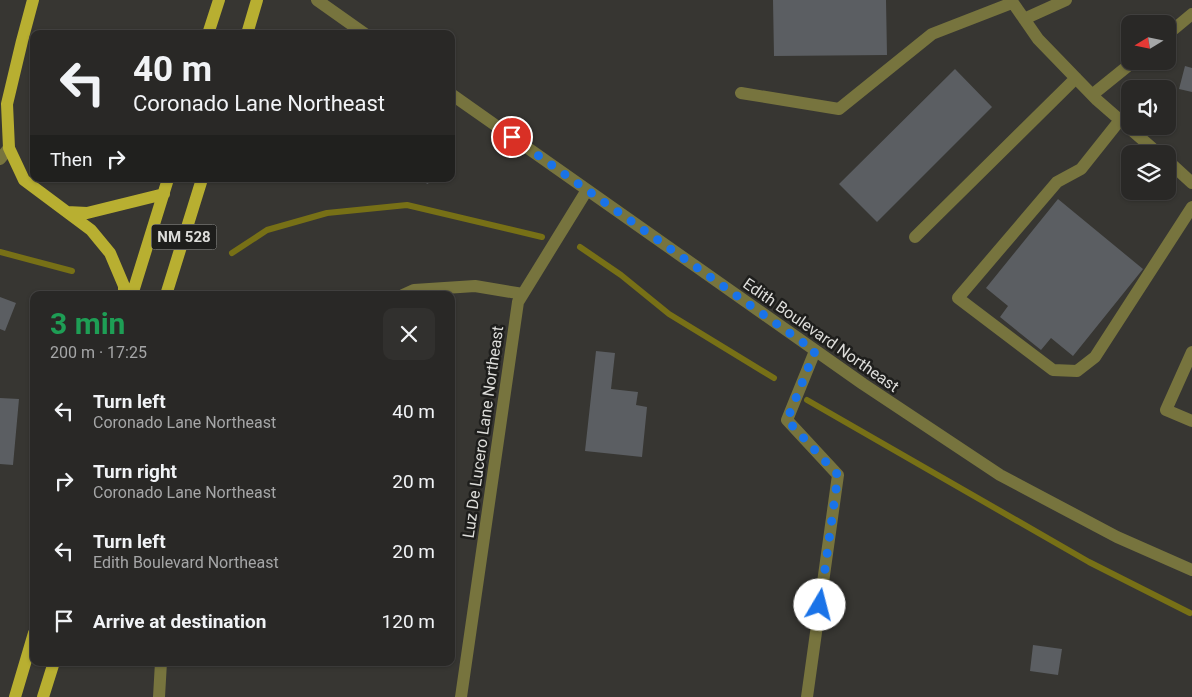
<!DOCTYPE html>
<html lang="en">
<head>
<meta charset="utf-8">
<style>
  :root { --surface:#292826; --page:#31302e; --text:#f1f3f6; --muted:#a5a6a7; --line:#454443 }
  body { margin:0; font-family:Roboto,sans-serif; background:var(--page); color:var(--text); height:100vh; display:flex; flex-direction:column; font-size:19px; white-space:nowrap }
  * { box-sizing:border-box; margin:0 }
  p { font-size:16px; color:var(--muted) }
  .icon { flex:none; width:28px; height:28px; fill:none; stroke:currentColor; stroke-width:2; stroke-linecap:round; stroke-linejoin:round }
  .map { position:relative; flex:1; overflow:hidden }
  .drawer { position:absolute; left:30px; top:291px; width:425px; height:375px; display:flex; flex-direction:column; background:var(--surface); border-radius:10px; box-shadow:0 1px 4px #0004,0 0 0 1px var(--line) }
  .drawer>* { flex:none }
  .top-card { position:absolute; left:30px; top:30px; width:425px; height:152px; border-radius:10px; box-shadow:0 1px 4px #0004,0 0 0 1px var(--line); background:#292826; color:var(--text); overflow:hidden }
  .needle { width:32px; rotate:260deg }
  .tools { position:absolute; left:1121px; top:15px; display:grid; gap:10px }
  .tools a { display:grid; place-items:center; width:55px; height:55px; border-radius:10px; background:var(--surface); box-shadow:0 1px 4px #0004,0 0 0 1px var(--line); font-size:25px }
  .pin { position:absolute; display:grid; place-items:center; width:42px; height:42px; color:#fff; margin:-21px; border:2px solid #fff; border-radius:50%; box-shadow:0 1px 5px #0007 }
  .me { position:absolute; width:55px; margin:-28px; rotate:8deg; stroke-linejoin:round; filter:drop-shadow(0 0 4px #0008) }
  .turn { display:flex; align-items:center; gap:18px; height:105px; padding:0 20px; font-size:22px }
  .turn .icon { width:65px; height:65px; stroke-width:2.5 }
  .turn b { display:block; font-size:35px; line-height:42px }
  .then { display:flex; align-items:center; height:48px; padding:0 20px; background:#0003; gap:10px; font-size:19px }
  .round { display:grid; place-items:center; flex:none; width:52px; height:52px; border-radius:10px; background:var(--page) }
  .summary { display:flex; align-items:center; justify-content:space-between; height:85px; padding:0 20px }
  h1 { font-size:30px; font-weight:700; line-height:38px; color:#1e9e55 }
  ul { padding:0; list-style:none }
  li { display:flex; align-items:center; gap:15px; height:70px; padding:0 20px }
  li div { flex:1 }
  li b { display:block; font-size:19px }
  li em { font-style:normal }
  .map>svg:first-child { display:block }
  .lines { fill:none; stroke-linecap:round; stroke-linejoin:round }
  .stream { stroke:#777016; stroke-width:6 }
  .building { fill:#5b5e62 }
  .minor { stroke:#77743e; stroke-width:12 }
  .major { stroke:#b8af31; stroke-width:12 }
  .route { stroke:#1a73e8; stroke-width:9; stroke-dasharray:0 16.2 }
  .labels { text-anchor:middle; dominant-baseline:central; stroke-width:5; stroke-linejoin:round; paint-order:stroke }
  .shield { fill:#1e1e1c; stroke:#a4a4a1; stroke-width:1 }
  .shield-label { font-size:15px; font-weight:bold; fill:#ddddda }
  .street-label { font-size:16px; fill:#ddddda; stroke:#1e1e1c }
</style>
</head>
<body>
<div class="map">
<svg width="1192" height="697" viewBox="0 0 1192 697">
  <rect width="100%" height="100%" fill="#373632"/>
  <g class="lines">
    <path class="stream" d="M580,247L621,275L669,314L774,378
      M0,252L72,271
      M232,253L267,230L327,213L407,205L542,237
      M807,400L1089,562L1190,613"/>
  </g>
  <path class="building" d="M773,0H886L887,55L774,56Z
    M1185,66L1192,68V92L1179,89Z
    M955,69L992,107L877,222L839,184Z
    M416,179H430L428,184Z
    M1058,199L1143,269L1073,356L1051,338L1041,350L1000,317L1008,306L986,288Z
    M0,297L16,303L5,331L0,329Z
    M596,351L615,353L611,389L638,392L636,405L647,407L642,457L585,451Z
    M0,398L19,399L13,465L0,464Z
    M1033,645L1062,649L1058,675L1030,671Z"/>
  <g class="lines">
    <path class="minor" d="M317,0L365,34
      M1011,0L1038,39L1097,100L1159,154
      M1024,19L1066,0
      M1168,34L1192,14
      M741,93L839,109L932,34L1012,3
      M451,94L863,384L1000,475L1117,537L1192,570
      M1092,95L1134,61
      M1120,120L1081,169L1057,182L958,298L1053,370L1077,371L1095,357L1192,207
      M0,159L9,148
      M1168,161L1192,183
      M915,237L1076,78
      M403,295L414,290L475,286L523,294
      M1192,352L1166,410L1192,421
      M159,697L161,662
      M461,697L518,302L587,190
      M807,697L838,475L787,420L815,351"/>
    <path class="major" d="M33,0L22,41L7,104L9,148L24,180L91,230L110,253L124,286V295
      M208,34L219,0
      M247,34L257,0
      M67,212L87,213L164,194
      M132,295L168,179
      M166,295L202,179
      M15,697L34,633
      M43,697L54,662"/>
  </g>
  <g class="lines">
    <path class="route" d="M512,137L815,351L787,420L838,475L820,605"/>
  </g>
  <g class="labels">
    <rect class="shield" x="151.5" y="224.5" width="65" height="25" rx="4"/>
    <g class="shield-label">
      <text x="184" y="237">NM 528</text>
    </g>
    <g class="street-label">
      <text transform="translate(821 335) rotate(35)">Edith Boulevard Northeast</text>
      <text transform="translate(483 432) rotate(-82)">Luz De Lucero Lane Northeast</text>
    </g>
  </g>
</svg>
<div class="tools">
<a><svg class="needle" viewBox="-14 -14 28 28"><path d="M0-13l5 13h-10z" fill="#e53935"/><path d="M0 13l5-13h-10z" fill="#a5a6a7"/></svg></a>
<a><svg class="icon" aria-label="sound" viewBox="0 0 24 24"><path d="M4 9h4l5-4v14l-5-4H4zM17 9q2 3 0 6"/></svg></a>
<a><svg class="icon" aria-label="layers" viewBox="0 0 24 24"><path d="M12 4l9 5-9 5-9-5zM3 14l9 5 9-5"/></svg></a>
</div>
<div class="pin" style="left:512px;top:137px;background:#d93025"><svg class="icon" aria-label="arrive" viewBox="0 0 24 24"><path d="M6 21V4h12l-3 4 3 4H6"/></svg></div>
<svg class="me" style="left:820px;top:605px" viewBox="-20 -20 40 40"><circle r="19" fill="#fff"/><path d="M0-13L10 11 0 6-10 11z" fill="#1a73e8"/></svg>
<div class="top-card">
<div class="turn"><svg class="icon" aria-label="left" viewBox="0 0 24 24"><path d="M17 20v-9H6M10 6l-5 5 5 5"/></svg><div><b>40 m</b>Coronado Lane Northeast</div></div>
<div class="then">Then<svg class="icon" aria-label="right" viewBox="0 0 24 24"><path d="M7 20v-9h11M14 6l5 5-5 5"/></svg></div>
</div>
<section class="drawer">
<div class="summary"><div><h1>3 min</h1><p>200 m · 17:25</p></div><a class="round"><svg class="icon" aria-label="close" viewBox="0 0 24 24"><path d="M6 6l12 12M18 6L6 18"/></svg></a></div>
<ul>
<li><svg class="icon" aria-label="left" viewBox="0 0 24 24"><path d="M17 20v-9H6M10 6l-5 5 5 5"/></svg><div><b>Turn left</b><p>Coronado Lane Northeast</p></div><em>40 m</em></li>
<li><svg class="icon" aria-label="right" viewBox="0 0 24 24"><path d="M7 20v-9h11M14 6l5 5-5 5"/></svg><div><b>Turn right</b><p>Coronado Lane Northeast</p></div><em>20 m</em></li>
<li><svg class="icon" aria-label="left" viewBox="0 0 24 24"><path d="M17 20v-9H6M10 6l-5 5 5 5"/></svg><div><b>Turn left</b><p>Edith Boulevard Northeast</p></div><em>20 m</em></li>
<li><svg class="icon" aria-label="arrive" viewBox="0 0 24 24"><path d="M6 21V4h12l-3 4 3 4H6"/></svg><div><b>Arrive at destination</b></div><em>120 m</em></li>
</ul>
</section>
</div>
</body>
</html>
